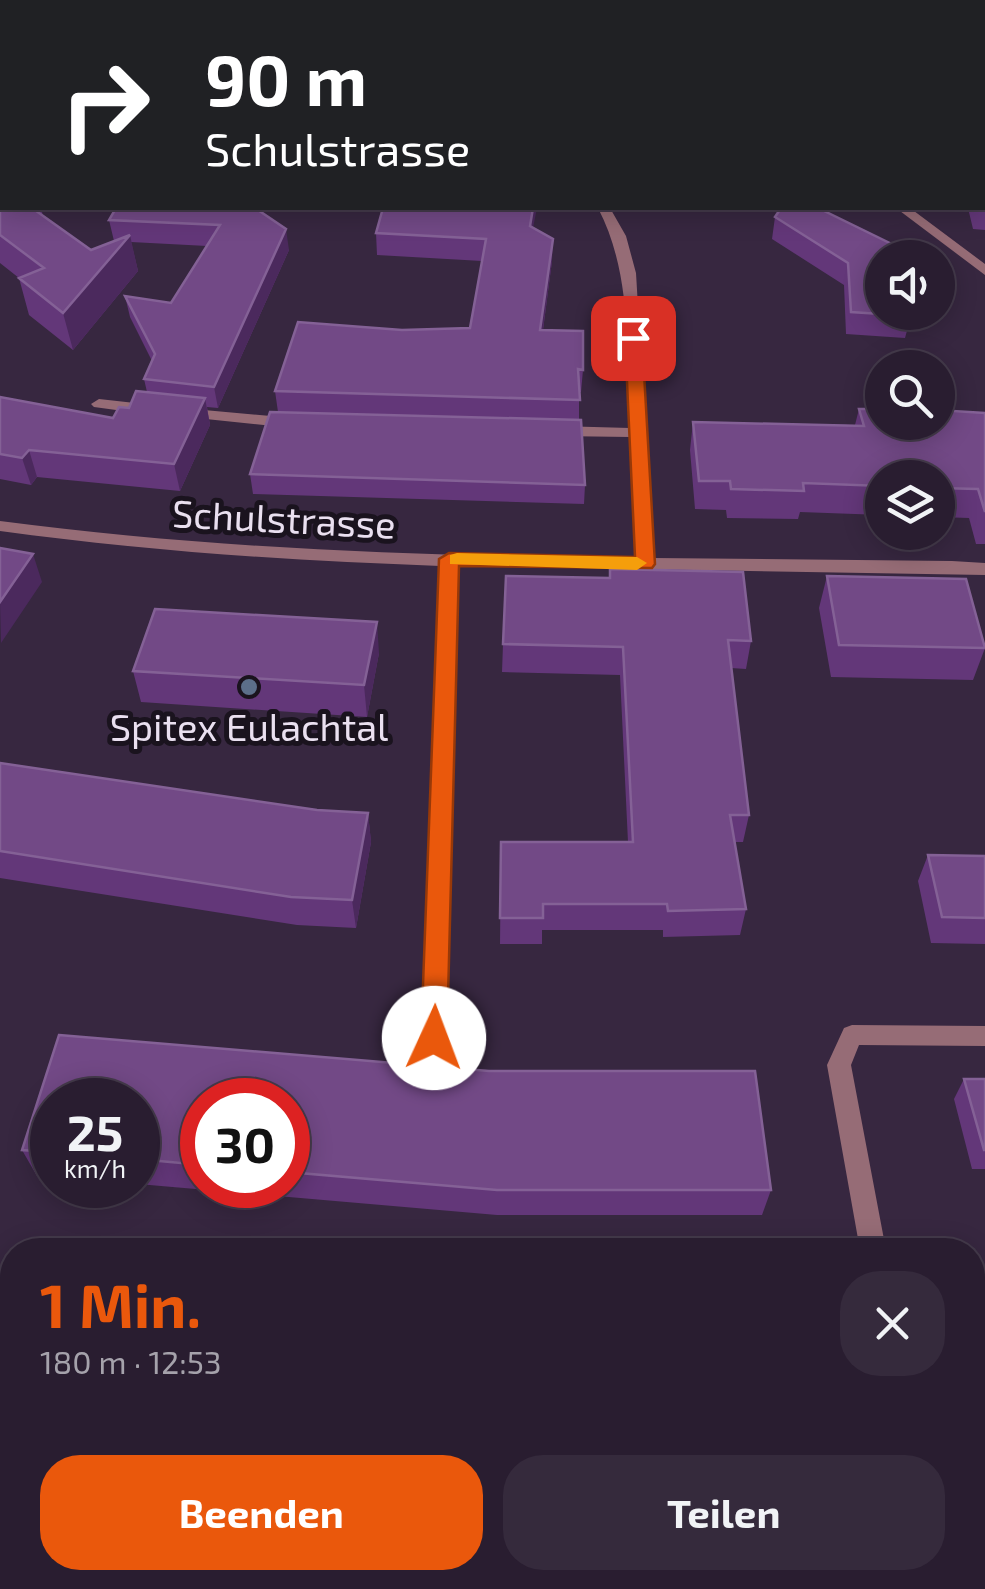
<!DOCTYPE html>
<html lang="de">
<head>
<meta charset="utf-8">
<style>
  :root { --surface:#291d30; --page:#352a3c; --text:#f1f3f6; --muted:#a5a2ab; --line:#453b4c; --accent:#ea580c }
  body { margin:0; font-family:"Exo 2",sans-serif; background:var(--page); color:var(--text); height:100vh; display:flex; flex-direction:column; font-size:38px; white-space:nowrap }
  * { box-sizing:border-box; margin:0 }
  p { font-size:32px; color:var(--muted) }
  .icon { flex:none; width:55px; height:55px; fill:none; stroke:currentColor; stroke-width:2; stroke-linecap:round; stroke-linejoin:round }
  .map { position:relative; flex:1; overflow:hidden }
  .details { position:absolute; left:0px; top:1238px; width:985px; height:352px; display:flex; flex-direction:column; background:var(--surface); border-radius:40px 40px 0 0; box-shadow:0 5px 25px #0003,0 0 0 2px var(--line) }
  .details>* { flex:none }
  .banner { position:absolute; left:0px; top:0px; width:985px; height:210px; box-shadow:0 5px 25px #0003,0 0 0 2px var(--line); background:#202124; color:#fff; overflow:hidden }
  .tools { position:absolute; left:865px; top:240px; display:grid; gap:20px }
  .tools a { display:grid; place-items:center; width:90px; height:90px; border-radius:50%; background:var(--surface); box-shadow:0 5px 25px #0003,0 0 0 2px var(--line); font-size:50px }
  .speed { position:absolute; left:30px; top:1078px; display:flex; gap:20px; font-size:50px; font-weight:700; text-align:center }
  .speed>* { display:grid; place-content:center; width:130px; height:130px; border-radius:50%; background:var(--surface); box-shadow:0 5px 25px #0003,0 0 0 2px var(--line); line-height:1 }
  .speed small { font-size:25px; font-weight:400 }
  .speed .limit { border:15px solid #d22; background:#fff; color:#111 }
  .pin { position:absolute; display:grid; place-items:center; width:85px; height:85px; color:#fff; margin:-42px; border-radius:20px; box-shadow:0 5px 15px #0006 }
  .me { position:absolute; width:110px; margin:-55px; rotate:2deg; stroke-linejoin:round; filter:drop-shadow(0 0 8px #0008) }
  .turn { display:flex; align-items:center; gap:35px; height:210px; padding:0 40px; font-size:45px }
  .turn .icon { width:130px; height:130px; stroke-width:2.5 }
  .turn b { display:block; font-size:70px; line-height:85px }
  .round { display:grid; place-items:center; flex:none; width:105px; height:105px; border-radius:40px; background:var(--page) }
  .overview { display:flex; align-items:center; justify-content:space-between; height:170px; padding:0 40px }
  h1 { font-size:60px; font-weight:700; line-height:75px; color:var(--accent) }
  .primary-button { display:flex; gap:20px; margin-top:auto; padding:20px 40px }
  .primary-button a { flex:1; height:115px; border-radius:40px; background:var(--accent); color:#fff; font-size:40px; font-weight:700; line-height:115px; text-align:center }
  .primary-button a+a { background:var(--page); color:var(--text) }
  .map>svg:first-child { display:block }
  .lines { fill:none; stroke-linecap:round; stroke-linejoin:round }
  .service { fill:#966c76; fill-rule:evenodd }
  .minor { fill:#966c76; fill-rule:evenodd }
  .secondary { fill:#d08d9e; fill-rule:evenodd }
  .wall { fill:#633779; fill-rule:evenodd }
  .shaded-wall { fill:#4b295d }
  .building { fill:#724986; stroke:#846196; stroke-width:2.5 }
  .route { fill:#ea580c; stroke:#983908; stroke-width:2.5 }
  .slow { fill:#f59e0b }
  .service-dot { fill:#5c6f8a; stroke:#1a131e; stroke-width:4 }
  .labels { text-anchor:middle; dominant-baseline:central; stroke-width:10; stroke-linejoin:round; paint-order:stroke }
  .street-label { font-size:38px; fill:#eae0f0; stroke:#1a131e }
  .poi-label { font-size:38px; fill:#eae0f0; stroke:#1a131e }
</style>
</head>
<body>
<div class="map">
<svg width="985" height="1589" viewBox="0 0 985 1589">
  <rect width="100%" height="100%" fill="#372740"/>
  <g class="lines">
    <path class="service" d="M2,124V132L0,133V125Z"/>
    <path class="minor" d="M633,0H645L646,2H635Z
      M598,208H610L626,236L636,273L653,558L952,561L985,563V575L457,566L445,1038L442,1045L434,1048L426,1045L423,1038L440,566C293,561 146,551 0,531V521C212,549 423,556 636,558L630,437L557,436L549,431L557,426L630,428C626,354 633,275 598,208Z
      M896,208H910L985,264V275Z
      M99,399L153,405L161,410L153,415L94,407L91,404Z
      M182,408L293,418L301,423L293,428L177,416L174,413Z
      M852,1025L985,1026V1046L859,1045L851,1065L886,1250H860L827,1065L844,1028Z"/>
    <path class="secondary" d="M0,1346L12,1355V1394L0,1385Z
      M116,1578H147L152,1589H121Z"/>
  </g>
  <path class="wall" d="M741,0H985V230L973,229L968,208H982V2H741Z
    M0,174L2,208H41L43,216L91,250L114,241L109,220L255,208L289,250L218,408L207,407L210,425L180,491L37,477L31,485L0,479V397L113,418L129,408L147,392L144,379L152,361L130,317L125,296L171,303L207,246L131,242L138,271L73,350L29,315L19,278L0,263Z
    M781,208L911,316L905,338L846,334L844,285L772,239L775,217Z
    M533,228L552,261L543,330L583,370L581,392H579V420L585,485L584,504L253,494L250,474L278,412L275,391L402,330L470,328L482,261L377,255L376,233Z
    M859,409L985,413V544H976L969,518L938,517V478H882V515L800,512L798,519L727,518L726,510L695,509L690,450L693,422L855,425Z
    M610,569L751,641L746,669L731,668L749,815L743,842H735L746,909L740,935L663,937V930H542V944H500L501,842H628L620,675L502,672L503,644L609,578Z
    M827,576L985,648L973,680L831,677L819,608Z
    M379,653L367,717L141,702L133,671Z
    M0,763L317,810L368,813L371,842L356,928L297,925L0,878Z
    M928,855L985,856V944L931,943L918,881Z
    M59,1035L489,1071H755L771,1190L762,1215H497L138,1184V1100H52V1177L37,1176L22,1150ZM202,1100H288V1185H202Z
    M964,1079H985V1169H972L954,1099Z
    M335,1578H674L581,1589H335Z"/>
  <path class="shaded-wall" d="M533,208H537L529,248L530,226Z
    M286,229L289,250L218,408L214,387Z
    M130,235L138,271L73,350L63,313Z
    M553,239L552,261L540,352V330Z
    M205,398L210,425L180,491L174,464Z
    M29,450L37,477L31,485L22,458Z
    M33,554L42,582L1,643L0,602Z
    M377,622L379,653L367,717L364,685Z
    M368,813L371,842L356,928L352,900Z"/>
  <path class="building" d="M746,0H985V201H982V2H746Z
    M0,174L2,175V208H32L91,250L130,235L63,313L19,278L44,268L0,235Z
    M116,208H255L286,229L214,387L144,379L155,354L125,296L171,303L220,225L109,220Z
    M383,208H533L530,226L553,239L540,330L583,331V370L578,369L580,400L275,391L298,322L402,330L470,328L486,239L376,233Z
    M781,208H818L908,252V258H882V312H911V316L851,312L848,263L775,217Z
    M136,391L205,398L174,464L29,450L22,458L0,454V397L113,418L119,407L129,408Z
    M859,409H882V422H938V410L985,413V512L978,489L938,488V478H882V486L803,483L804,491L731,489L730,481H699L693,422L864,426Z
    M270,412L581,420L585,485L250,474Z
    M0,548L33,554L0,602Z
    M610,569L743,572L751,641L728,640L749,815H730L746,909L668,911L667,904H543V918H500L501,842H633L623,647L503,644L506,576L610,578Z
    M827,576L966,579L985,648L839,645Z
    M155,609L377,622L364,685L133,671Z
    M0,763L317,810L368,813L352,900L291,897L0,851Z
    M928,855L985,856V918L942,917Z
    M59,1035L489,1071H755L771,1190H497L288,1172V1100H202V1165L138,1159V1100H52V1152L22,1150Z
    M964,1079H985V1150H984Z
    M335,1578H498L404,1589H335Z"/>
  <path class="route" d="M633,333L642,338L655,564L652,568L459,566L447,1038L443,1046L434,1049L425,1046L421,1038L439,559L449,553L635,557L625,338Z"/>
  <path class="slow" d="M457,553L637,557L647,563L637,570L450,564V555Z"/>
  <circle class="service-dot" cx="249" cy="687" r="10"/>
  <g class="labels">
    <g class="street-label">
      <text transform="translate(284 518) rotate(3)">Schulstrasse</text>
    </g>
    <g class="poi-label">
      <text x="249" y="726">Spitex Eulachtal</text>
    </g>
  </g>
</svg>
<div class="tools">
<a><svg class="icon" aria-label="sound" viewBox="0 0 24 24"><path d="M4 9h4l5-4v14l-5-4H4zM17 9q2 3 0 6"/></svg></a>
<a><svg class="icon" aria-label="search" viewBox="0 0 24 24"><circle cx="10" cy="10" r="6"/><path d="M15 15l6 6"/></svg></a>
<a><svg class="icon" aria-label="layers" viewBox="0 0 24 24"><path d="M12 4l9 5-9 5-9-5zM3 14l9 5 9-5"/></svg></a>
</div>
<div class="speed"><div>25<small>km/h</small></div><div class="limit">30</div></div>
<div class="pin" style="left:633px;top:338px;background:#d93025"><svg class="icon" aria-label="arrive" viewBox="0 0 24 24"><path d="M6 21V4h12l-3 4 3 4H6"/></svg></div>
<svg class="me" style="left:434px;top:1038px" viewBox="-20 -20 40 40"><circle r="19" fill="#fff"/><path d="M0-13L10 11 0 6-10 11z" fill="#ea580c"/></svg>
<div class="banner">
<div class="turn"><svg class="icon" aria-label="right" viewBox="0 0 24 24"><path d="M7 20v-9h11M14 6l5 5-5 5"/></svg><div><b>90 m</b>Schulstrasse</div></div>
</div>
<section class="details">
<div class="overview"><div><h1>1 Min.</h1><p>180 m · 12:53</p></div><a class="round"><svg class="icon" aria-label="close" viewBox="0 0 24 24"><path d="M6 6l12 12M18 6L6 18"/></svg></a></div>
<div class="primary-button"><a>Beenden</a><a>Teilen</a></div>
</section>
</div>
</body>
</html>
